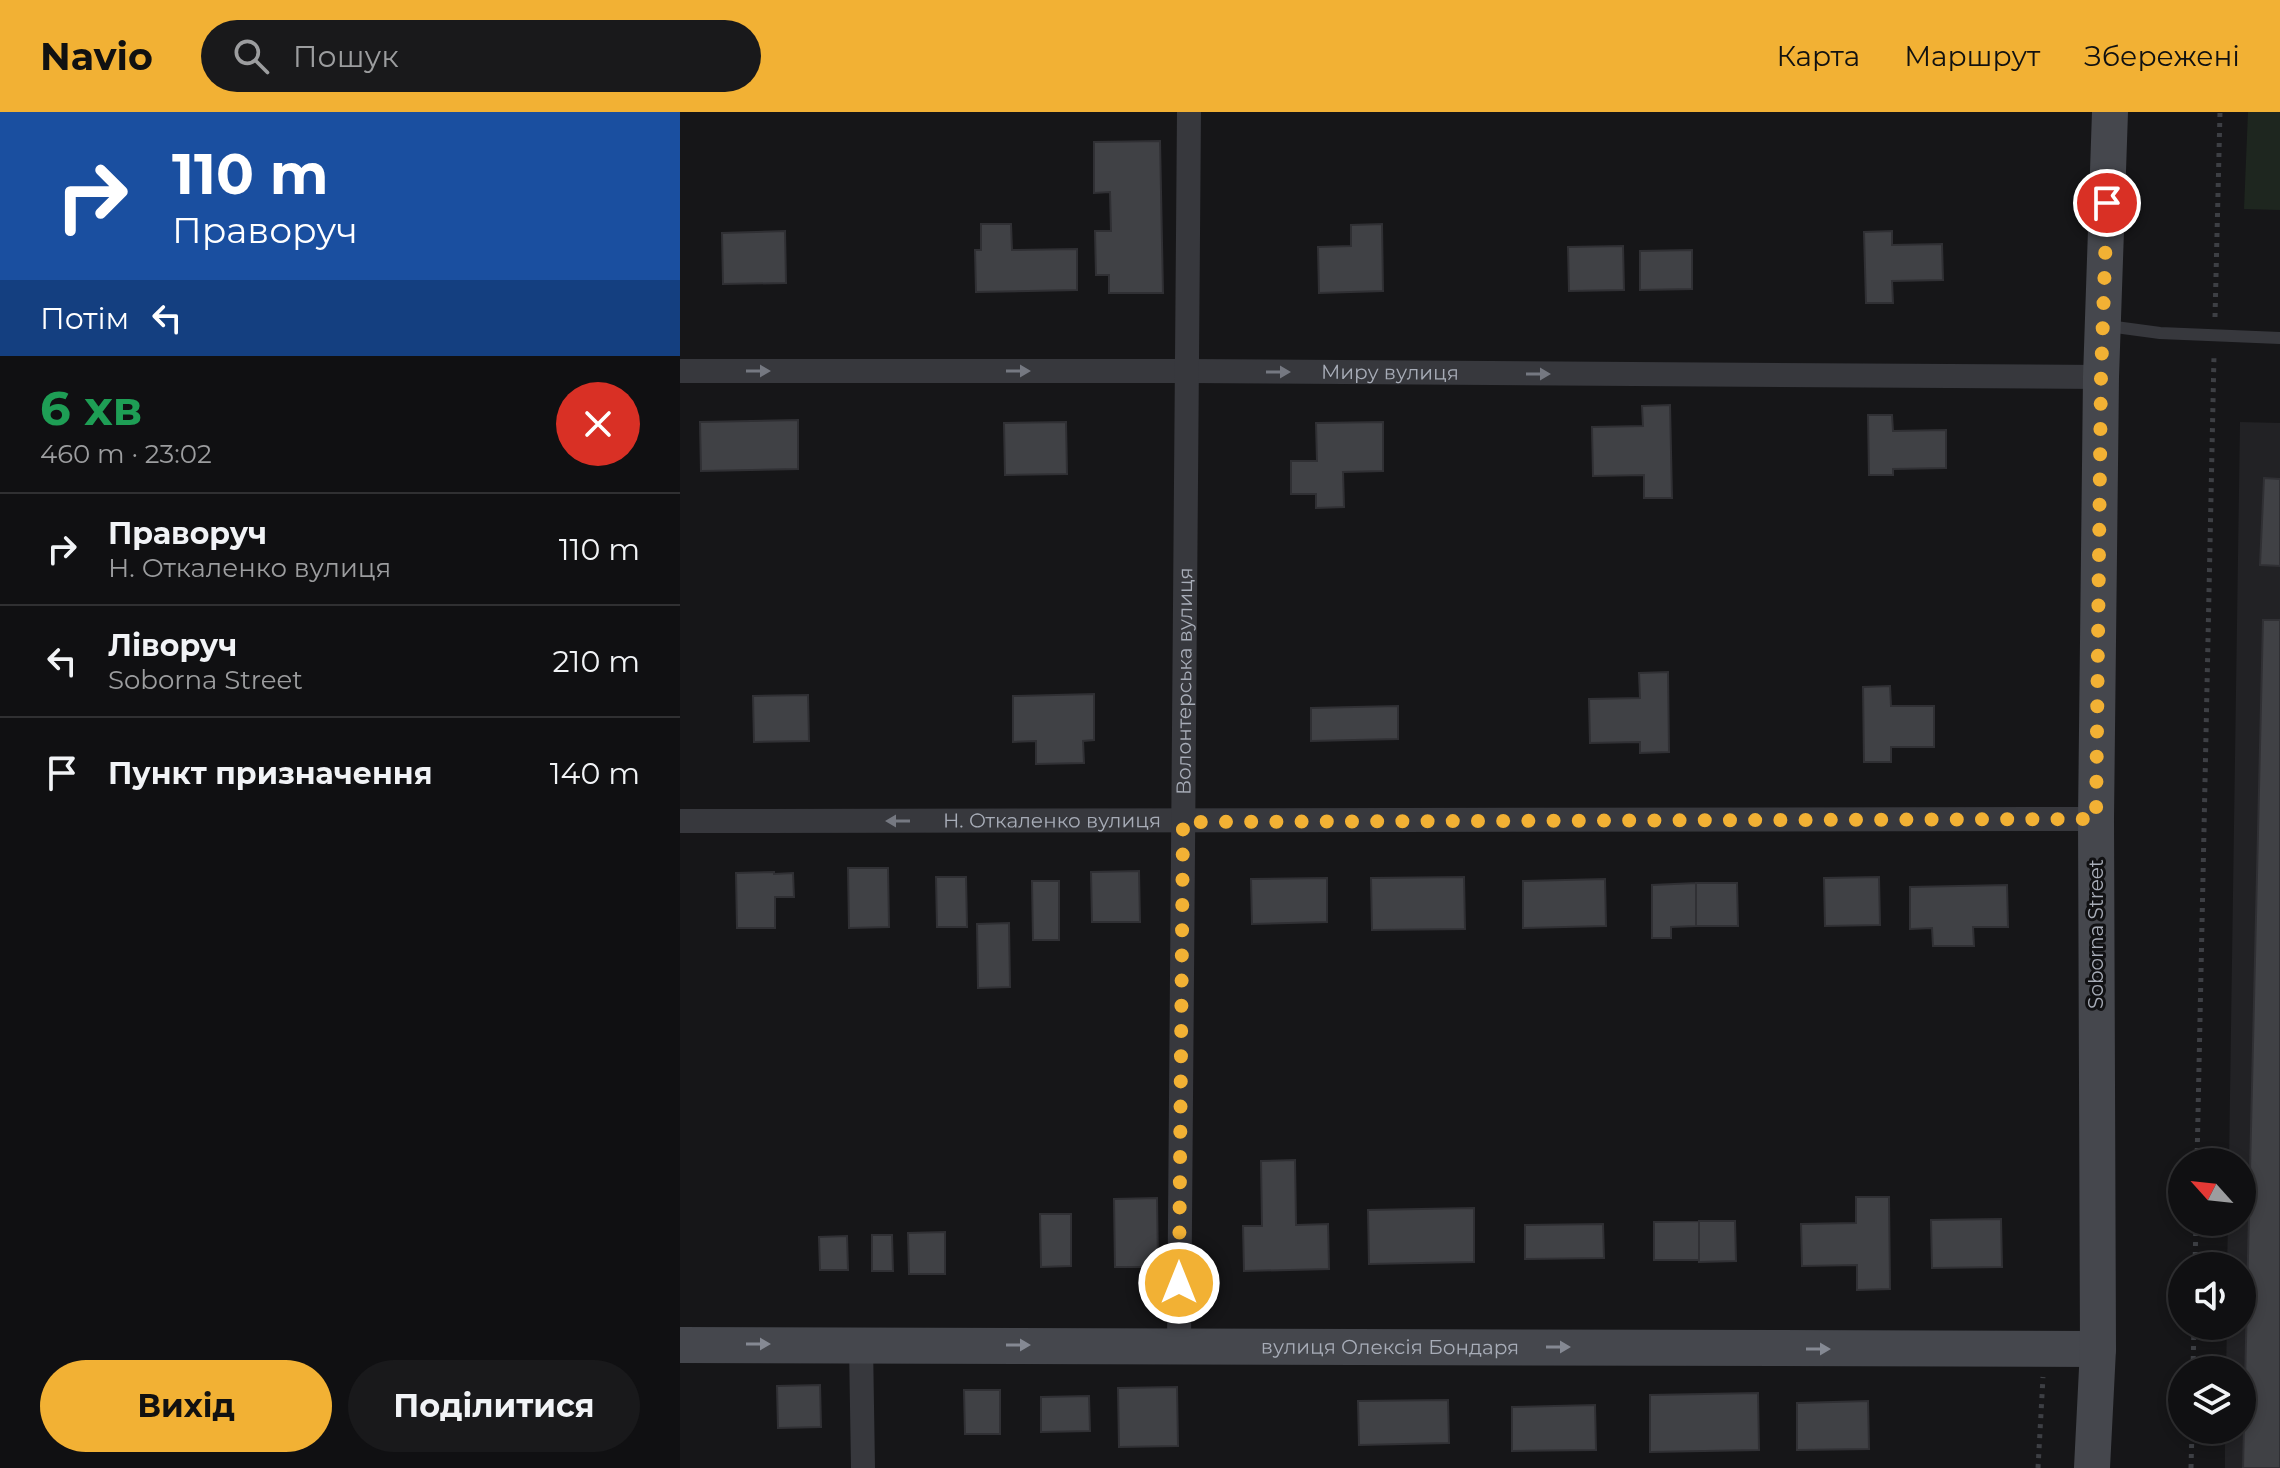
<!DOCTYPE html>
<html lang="uk">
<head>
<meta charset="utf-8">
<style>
  :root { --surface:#101012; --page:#19191b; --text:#f1f3f6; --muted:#9c9d9f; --line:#303032; --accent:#f2b134 }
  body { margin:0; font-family:Montserrat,sans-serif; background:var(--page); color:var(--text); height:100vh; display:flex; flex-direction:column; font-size:30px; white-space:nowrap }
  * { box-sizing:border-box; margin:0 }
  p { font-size:26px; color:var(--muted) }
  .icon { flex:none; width:44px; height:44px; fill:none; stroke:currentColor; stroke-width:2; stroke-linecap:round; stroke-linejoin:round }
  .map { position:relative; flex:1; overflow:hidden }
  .drawer { display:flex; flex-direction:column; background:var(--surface); width:680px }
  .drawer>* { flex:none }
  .banner { background:#1a4fa0; color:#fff; overflow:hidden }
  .needle { width:52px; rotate:297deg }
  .tools { position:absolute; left:1488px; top:1036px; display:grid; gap:16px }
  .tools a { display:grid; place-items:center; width:88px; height:88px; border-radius:50%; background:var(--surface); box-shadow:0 4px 12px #0003,0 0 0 2px var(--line); font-size:40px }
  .pin { position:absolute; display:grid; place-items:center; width:68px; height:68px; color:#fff; margin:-34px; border:4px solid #fff; border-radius:50%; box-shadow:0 2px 8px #0007 }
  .me { position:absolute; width:88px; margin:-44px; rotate:0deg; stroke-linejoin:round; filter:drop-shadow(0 0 6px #0008) }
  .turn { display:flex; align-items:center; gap:28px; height:168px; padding:0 40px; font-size:36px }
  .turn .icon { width:104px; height:104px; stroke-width:2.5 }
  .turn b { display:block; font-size:56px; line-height:68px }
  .then { display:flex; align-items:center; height:76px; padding:0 40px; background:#0003; gap:16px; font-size:30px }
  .round { display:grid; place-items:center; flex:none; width:84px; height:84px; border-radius:42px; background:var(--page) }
  .overview { display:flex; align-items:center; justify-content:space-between; height:136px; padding:0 40px }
  h1 { font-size:48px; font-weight:700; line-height:60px; color:#1e9e55 }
  .cta { display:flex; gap:16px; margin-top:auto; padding:16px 40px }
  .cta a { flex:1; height:92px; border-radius:48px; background:var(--accent); color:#111; font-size:32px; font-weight:700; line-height:92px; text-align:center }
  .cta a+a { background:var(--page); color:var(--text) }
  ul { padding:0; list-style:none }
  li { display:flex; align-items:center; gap:24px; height:112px; padding:0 40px; border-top:2px solid var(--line) }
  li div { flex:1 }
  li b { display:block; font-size:30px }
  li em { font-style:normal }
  header { display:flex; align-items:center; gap:48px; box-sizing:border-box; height:112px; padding:0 40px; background:var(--accent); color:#111 }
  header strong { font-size:38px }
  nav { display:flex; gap:44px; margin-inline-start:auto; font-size:28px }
  .search { width:560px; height:72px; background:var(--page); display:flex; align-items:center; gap:20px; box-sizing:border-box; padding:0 28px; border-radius:44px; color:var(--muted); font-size:30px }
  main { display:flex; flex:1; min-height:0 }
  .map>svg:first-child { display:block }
  .built { fill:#222225 }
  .green { fill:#1e261f }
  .building { fill:#404145; stroke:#303034; stroke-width:2 }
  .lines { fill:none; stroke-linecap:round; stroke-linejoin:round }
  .path { stroke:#3d3f44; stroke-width:5; stroke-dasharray:4 6; stroke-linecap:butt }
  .lane { stroke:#37383d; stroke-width:12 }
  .street { stroke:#37383d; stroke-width:24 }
  .secondary { stroke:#45474d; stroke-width:36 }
  .oneway { fill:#757881 }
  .oneway2 { fill:#858993 }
  .route { stroke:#f2b134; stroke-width:14; stroke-dasharray:0 25.2 }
  .labels { text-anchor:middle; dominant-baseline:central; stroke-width:6; stroke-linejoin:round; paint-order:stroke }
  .street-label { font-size:20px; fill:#a8adb8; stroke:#111113 }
</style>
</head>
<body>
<header>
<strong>Navio</strong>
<div class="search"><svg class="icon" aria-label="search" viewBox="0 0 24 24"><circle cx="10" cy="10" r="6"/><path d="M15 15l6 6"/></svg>Пошук</div>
<nav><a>Карта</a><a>Маршрут</a><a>Збережені</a></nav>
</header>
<main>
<section class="drawer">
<div class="banner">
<div class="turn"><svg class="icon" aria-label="right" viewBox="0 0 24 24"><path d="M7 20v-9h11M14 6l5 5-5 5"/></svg><div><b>110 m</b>Праворуч</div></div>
<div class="then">Потім<svg class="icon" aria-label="left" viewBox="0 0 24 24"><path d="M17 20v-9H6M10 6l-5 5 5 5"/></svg></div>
</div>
<div class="overview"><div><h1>6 хв</h1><p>460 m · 23:02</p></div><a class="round" style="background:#d93025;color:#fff"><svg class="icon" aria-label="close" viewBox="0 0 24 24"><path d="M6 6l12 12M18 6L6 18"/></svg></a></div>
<ul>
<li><svg class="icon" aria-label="right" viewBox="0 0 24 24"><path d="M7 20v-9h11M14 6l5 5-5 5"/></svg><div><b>Праворуч</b><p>Н. Откаленко вулиця</p></div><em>110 m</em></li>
<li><svg class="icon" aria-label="left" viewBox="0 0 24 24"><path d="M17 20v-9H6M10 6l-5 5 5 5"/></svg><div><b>Ліворуч</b><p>Soborna Street</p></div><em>210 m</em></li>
<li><svg class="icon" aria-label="arrive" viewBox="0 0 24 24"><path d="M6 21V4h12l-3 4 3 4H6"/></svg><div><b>Пункт призначення</b></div><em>140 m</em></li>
</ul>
<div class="cta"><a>Вихід</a><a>Поділитися</a></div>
</section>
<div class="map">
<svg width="1600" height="1356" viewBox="0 0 1600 1356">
  <rect width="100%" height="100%" fill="#161618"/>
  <path class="built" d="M1560,310L1600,311V1356H1545V1318H1562V1258H1546L1547,1214H1562V1154H1547L1548,1110H1562V1050H1549Z"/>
  <path class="green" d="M1568,0H1600V98L1564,97Z"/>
  <path class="building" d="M480,29L483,181H429V163H416L415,119H431L430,80L414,81V30Z
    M301,112H331L332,138L397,137V178L296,180L295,138H301Z
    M702,112L703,179L639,181L638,135L671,134V113Z
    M105,119L106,171L43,172L42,121Z
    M1212,119V133L1262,132L1263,168L1212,169L1213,191H1186L1184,120Z
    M943,134L944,178L889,179L888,135Z
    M1012,138V177L960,178V139Z
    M990,293L992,386H964V363L913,364L912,315L963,314L962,294Z
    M1188,303H1212L1213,319L1266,318V356L1213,357V363H1189Z
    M118,308V357L21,359L20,310Z
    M386,310L387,362L325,363L324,311Z
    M703,310V359L663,360L664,395L636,396V382H611V349H637L636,311Z
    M1584,366L1600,367V454L1580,453Z
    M1583,508H1600V1356H1563Z
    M988,560L989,640L960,641V630L910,631L909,587L960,586L959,561Z
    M1210,574L1211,594H1254V635H1211V650H1184L1183,575Z
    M414,582V628L403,629L404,651L356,652V629L333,630V584Z
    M128,583L129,629L74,630L73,584Z
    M718,594V627L631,629V596Z
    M168,756H208L209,815L169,816Z
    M459,759L460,810H412L411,760Z
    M94,760V762L113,761L114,785H95V816H57L56,761Z
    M256,765H286L287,815H257Z
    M784,765L785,817L692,818L691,766Z
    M1199,765L1200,813L1145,814L1144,766Z
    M647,766V810L572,812L571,767Z
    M925,767L926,814L843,816V769Z
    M352,769H379V828H353Z
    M1016,771H1057L1058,814H1016Z
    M1016,771V814L991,815V826H972V773Z
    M1327,773L1328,815H1293L1294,834H1253L1252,816L1230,817V775Z
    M329,811L330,875L298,876L297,812Z
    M615,1048L616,1113L648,1112L649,1157L564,1159L563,1114H582L581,1049Z
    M1176,1085H1209L1210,1177L1177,1178V1153L1122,1154L1121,1112L1176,1111Z
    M477,1086L478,1155H435L434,1087Z
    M794,1096V1150L689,1152L688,1098Z
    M360,1102H391V1154L361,1155Z
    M1321,1107L1322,1155L1252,1156L1251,1108Z
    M1019,1109H1055L1056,1149L1019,1150Z
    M1019,1109V1148H974V1110Z
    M923,1112L924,1146L845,1147V1113Z
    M265,1120V1162H229L228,1121Z
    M192,1123H212L213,1159H192Z
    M167,1124L168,1158H140L139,1125Z
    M140,1273L141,1315L98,1316L97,1274Z
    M497,1275L498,1334L439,1335L438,1276Z
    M284,1278H320V1322H285Z
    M1078,1281L1079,1338L970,1340V1283Z
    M409,1284L410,1319L361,1320V1285Z
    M768,1288L769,1331L679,1333L678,1289Z
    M1188,1289L1189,1337L1117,1338V1291Z
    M915,1293L916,1338L832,1339V1295Z"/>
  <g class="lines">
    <path class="path" d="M1535,205L1540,0
      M1517,1050L1534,243
      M1515,1154L1516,1110
      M1513,1258L1514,1214
      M1358,1356L1363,1265
      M1511,1356L1512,1318"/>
    <path class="lane" d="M1428,214L1480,221L1600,226"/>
    <g class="street">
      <path id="s1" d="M0,259H508L1421,265"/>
      <path id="s2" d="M0,709L1416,707"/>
      <path d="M181,1232L183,1356"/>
      <path id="s3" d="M499,1233L509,0"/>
    </g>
    <g class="secondary">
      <path id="s4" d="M0,1233L1418,1237"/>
      <path d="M1412,1356L1418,1237L1416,707L1421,265L1430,0"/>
    </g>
  </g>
  <defs><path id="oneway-solid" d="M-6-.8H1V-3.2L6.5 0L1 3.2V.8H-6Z" transform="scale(2)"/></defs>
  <g class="oneway">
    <use href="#oneway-solid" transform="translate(78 259)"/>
    <use href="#oneway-solid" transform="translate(338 259)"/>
    <use href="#oneway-solid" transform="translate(598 260)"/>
    <use href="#oneway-solid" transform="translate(858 262)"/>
    <use href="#oneway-solid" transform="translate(218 709) rotate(-180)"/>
  </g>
  <g class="oneway2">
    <use href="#oneway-solid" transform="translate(78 1232)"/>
    <use href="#oneway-solid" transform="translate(338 1233)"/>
    <use href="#oneway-solid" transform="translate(878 1235)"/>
    <use href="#oneway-solid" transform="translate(1138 1237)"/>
  </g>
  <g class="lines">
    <path class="route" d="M499,1171L503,710L1416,707L1421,265L1427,91"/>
  </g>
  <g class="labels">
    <g class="street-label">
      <text stroke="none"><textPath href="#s1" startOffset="710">Миру вулиця</textPath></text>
      <text stroke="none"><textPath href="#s3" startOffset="664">Волонтерська вулиця</textPath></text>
      <text stroke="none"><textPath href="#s2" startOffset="372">Н. Откаленко вулиця</textPath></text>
      <text transform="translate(1416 822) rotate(-90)">Soborna Street</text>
      <text stroke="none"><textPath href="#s4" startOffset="710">вулиця Олексія Бондаря</textPath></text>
    </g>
  </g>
</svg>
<div class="tools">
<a><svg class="needle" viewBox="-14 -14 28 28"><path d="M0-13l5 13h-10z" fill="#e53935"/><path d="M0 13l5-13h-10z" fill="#9c9d9f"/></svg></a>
<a><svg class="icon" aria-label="sound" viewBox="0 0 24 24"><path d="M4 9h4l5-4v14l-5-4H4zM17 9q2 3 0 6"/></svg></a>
<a><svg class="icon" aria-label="layers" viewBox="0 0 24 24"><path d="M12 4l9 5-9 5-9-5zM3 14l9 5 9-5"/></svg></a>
</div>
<div class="pin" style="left:1427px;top:91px;background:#d93025"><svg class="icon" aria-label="arrive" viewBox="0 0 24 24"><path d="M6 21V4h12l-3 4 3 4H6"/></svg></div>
<svg class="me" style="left:499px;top:1171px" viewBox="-20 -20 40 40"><circle r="17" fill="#f2b134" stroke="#fff" stroke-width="3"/><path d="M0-11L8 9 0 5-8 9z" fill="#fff"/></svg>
</div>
</main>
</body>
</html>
